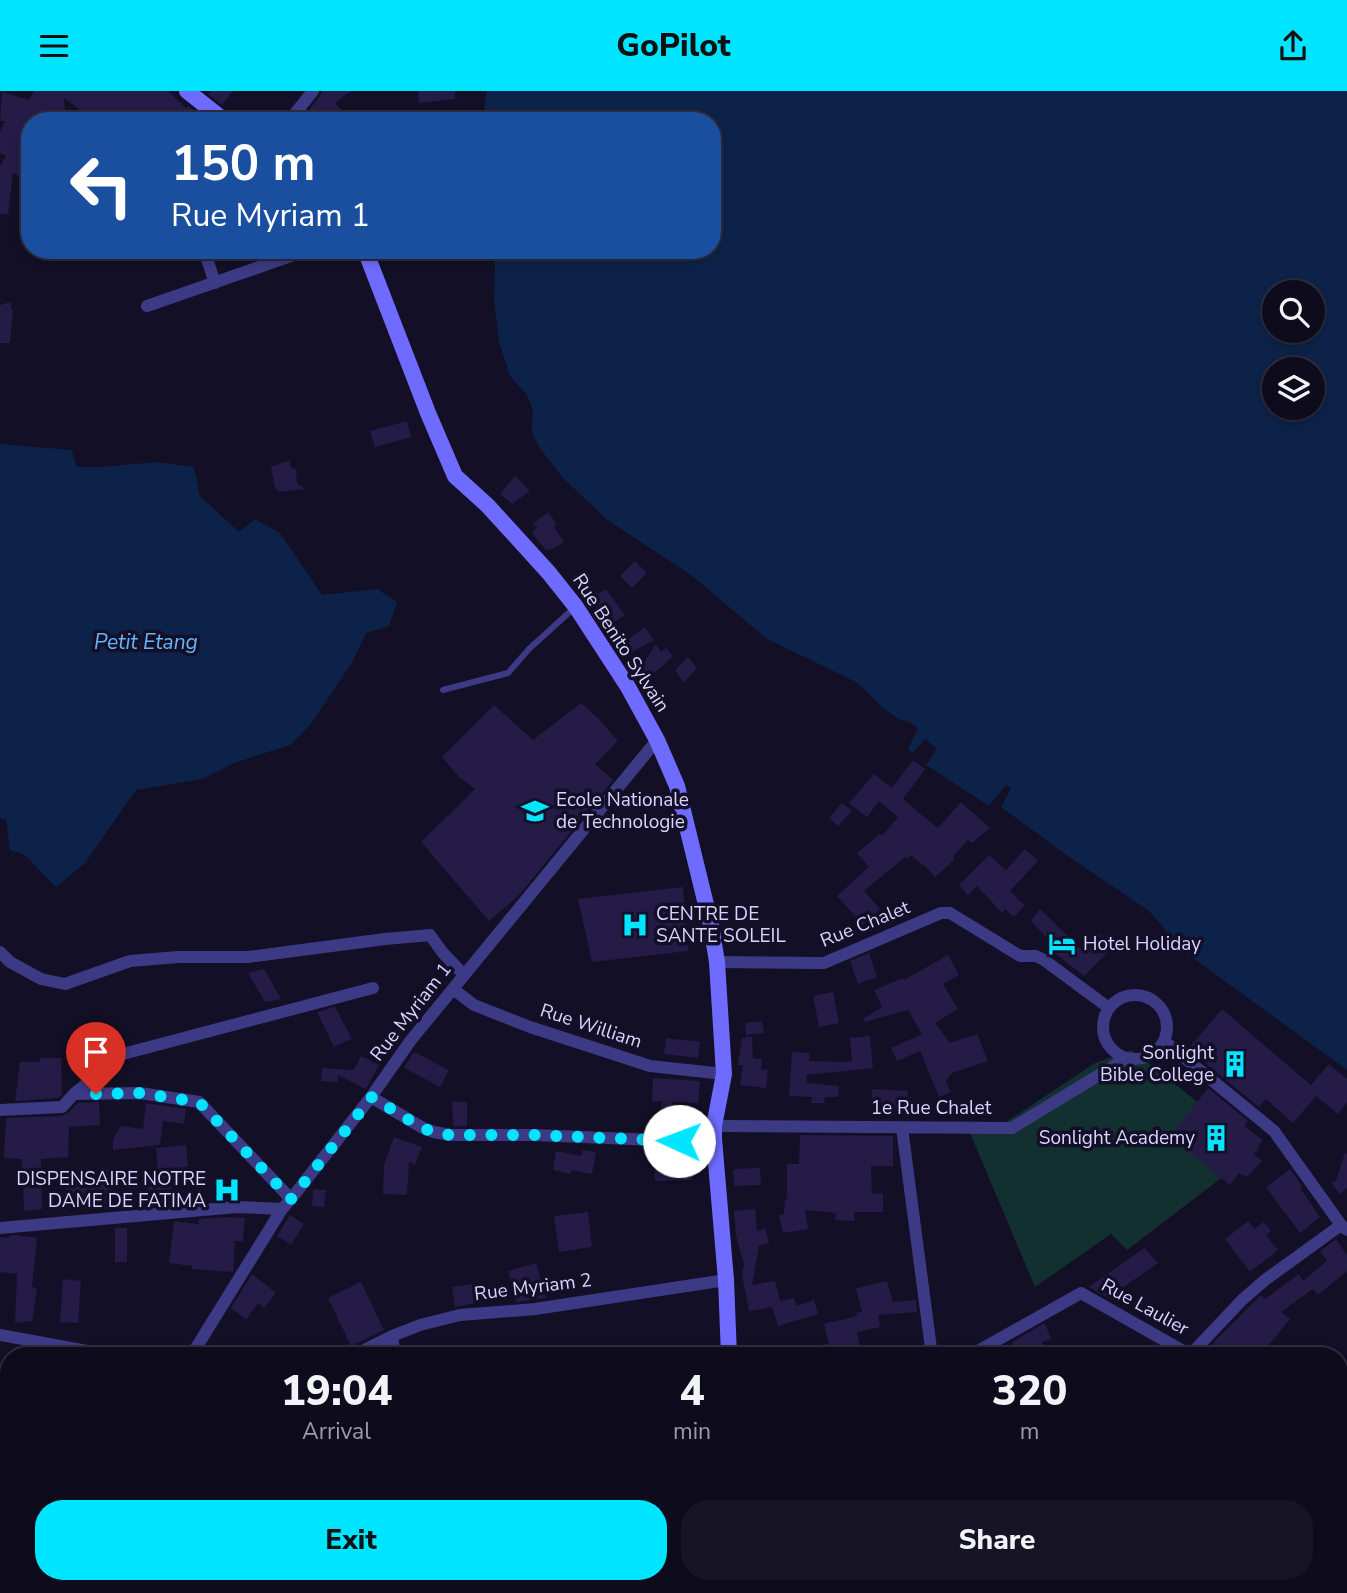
<!DOCTYPE html>
<html lang="en">
<head>
<meta charset="utf-8">
<style>
  :root { --surface:#0e0b1c; --page:#171425; --text:#f1f3f6; --muted:#9b9ba3; --line:#2e2b3b; --accent:#00e5ff }
  body { margin:0; font-family:"Nunito Sans",sans-serif; background:var(--page); color:var(--text); height:100vh; display:flex; flex-direction:column; font-size:26px; white-space:nowrap }
  * { box-sizing:border-box; margin:0 }
  p { font-size:23px; color:var(--muted) }
  .icon { flex:none; width:38px; height:38px; fill:none; stroke:currentColor; stroke-width:2; stroke-linecap:round; stroke-linejoin:round }
  .map { position:relative; flex:1; overflow:hidden }
  .drawer { position:absolute; left:0px; top:1256px; width:1348px; height:247px; display:flex; flex-direction:column; background:var(--surface); border-radius:28px 28px 0 0; box-shadow:0 4px 10px #0003,0 0 0 2px var(--line) }
  .drawer>* { flex:none }
  .hud { position:absolute; left:21px; top:21px; width:700px; height:147px; border-radius:28px; box-shadow:0 4px 10px #0003,0 0 0 2px var(--line); background:#1a4fa0; color:#fff; overflow:hidden }
  .fabs { position:absolute; left:1262px; top:189px; display:grid; gap:14px }
  .fabs a { display:grid; place-items:center; width:63px; height:63px; border-radius:50%; background:var(--surface); box-shadow:0 4px 10px #0003,0 0 0 2px var(--line); font-size:35px }
  .pin { position:absolute; display:grid; place-items:center; width:60px; height:60px; color:#fff; margin:-72px -30px; border-radius:50% 50% 50% 0; rotate:-45deg; box-shadow:0 0 7px #0007 }
  .pin .icon { rotate:45deg }
  .me { position:absolute; width:77px; margin:-38px; rotate:272deg; stroke-linejoin:round; filter:drop-shadow(0 0 5px #0008) }
  .turn { display:flex; align-items:center; gap:24px; height:147px; padding:0 35px; font-size:32px }
  .turn .icon { width:91px; height:91px; stroke-width:2.5 }
  .turn b { display:block; font-size:49px; line-height:60px }
  .eta { display:flex; justify-content:space-evenly; align-items:center; height:119px; text-align:center }
  .eta b { font-size:42px; font-weight:800; line-height:49px }
  .action { display:flex; gap:14px; margin-top:auto; padding:14px 35px }
  .action a { flex:1; height:80px; border-radius:28px; background:var(--accent); color:#111; font-size:28px; font-weight:800; line-height:80px; text-align:center }
  .action a+a { background:var(--page); color:var(--text) }
  header { display:flex; justify-content:space-between; align-items:center; height:91px; padding:0 35px; background:var(--accent); color:#111; font-size:32px; font-weight:800 }
  .map>svg:first-child { display:block }
  .green { fill:#12302f }
  .water { fill:#0c2248; fill-rule:evenodd }
  .building { fill:#241b47 }
  .lines { fill:none; stroke-linecap:round; stroke-linejoin:round }
  .service { stroke:#3d3a85; stroke-width:6 }
  .minor { stroke:#3d3a85; stroke-width:12 }
  .secondary { stroke:#6f6bff; stroke-width:16 }
  .route { stroke:#00e5ff; stroke-width:12; stroke-dasharray:0 21.6 }
  .labels { text-anchor:middle; dominant-baseline:central; stroke-width:7; stroke-linejoin:round; paint-order:stroke }
  .street-label { font-size:19px; fill:#d9d4ff; stroke:#130f26 }
  .poi-label { font-size:19px; fill:#d9d4ff; stroke:#130f26; text-anchor:start }
  .water-label { font-size:21px; font-style:italic; fill:#62b6ff; stroke:#130f26 }
</style>
</head>
<body>
<header><svg class="icon" aria-label="menu" viewBox="0 0 24 24"><path d="M4 6h16M4 12h16M4 18h16"/></svg>GoPilot<svg class="icon" aria-label="share" viewBox="0 0 24 24"><path d="M12 15V3M7 8l5-5 5 5M5 13v7h14v-7"/></svg></header>
<div class="map">
<svg width="1347" height="1502" viewBox="0 0 1347 1502">
  <rect width="100%" height="100%" fill="#130f26"/>
  <path class="green" d="M1132,959L1258,1059L1127,1159L1111,1143L1035,1196L970,1042L994,1039L1095,972Z"/>
  <path class="water" d="M487,0H1347V979L1175,854L1163,836L1149,820L1062,761L1001,716L1011,697L1006,694L989,715L926,674L937,658L925,648L913,662L908,658L918,637L909,631L899,628L884,618L856,591L767,548L691,484L606,428L562,386L539,356L532,341L533,319L527,304L510,285L499,251L494,210L495,177L493,159H712V30H482ZM1274,201H1312V240H1274ZM1274,278H1312V317H1274Z
    M0,353L72,359L76,376H99L158,371L194,376L200,405L239,441L255,428L280,442L322,504L377,498L397,511L389,535L366,542L353,570L311,633L290,654L234,672L202,688L136,699L85,772L56,796L25,764L10,759L6,728L0,727Z"/>
  <path class="building" d="M34,0H168L186,17L188,15L204,27L205,30H98L99,27L92,28L64,7L66,30H30V56L26,55L21,86L13,82L8,123H0V75L6,65L0,62V41L5,30H0L2,1L29,9Z
    M211,0H233L222,14L208,3Z
    M322,0H351L335,12L344,21L336,30H300L320,5Z
    M418,0H455V8L419,12Z
    M11,211V219H13L10,252H0V214Z
    M407,330L411,346L375,356L370,340Z
    M290,369V376L296,379L297,392L305,398L279,401L275,397L271,376Z
    M515,385L530,400L512,413L500,403Z
    M548,421L556,432L554,436L564,451L552,458L546,459L532,442L537,437L533,433Z
    M635,470L647,482L632,497L620,485Z
    M580,487L599,503L606,498L625,524L609,535L605,531L592,511L588,515L580,504L584,499L578,489Z
    M645,536L654,549L630,562L624,552Z
    M656,553L661,561L666,557L673,565L658,579L637,591L634,587Z
    M688,566L697,577L683,592L675,579Z
    M581,612L600,629L618,650L595,673L613,689L520,803L489,830L421,751L475,698L459,686L442,666L494,614L533,649Z
    M913,669L925,678L903,708L924,726L938,737L961,711L990,737L972,752L968,749L953,766L955,768L935,786L923,773L922,774L911,764L907,768L905,766L864,800L880,818L863,834L837,805L869,776L857,762L880,743L882,745L898,726L879,710L867,726L849,712L874,683L892,697Z
    M842,712L852,720L838,735L829,727Z
    M1025,758L1038,770L1010,800L1017,806L1016,807L1025,814L1014,826L1005,818L1002,822L977,795L968,804L959,794L989,764L1006,779Z
    M683,796L688,860L592,871L578,808Z
    M1040,818L1084,861L1101,843L1114,855L1084,885L1047,856L1050,850L1031,830Z
    M869,862L877,886L858,893L850,870Z
    M948,864L959,884L943,893L958,918L935,932L950,952L977,943L988,970L952,982L946,990L951,1001L939,1006L920,960L897,970L891,957L922,943L908,919L865,931L863,928L882,916L874,899L903,887L904,889Z
    M264,878L281,908L265,911L248,882Z
    M833,901L839,932L819,936L813,905Z
    M335,916L352,948L334,956L317,921Z
    M1222,918L1311,994L1329,973L1347,988V1011L1338,1023L1316,1005L1293,1032L1266,1008L1259,1016L1188,958Z
    M762,930L764,942L746,944L745,932Z
    M746,945L752,946L753,968H762L761,978L768,979L766,997L740,994L743,974H738L739,966L742,947H746Z
    M870,945L873,977L806,984L807,992L839,995L838,1006H825L824,1012H811L812,1006L789,1005L792,961L809,962V970L852,971L850,947Z
    M666,947L700,951L698,967L664,963Z
    M414,961L449,979L440,996L404,977Z
    M361,965L379,974L366,998L338,984V991L321,990L322,977L354,979Z
    M40,967H61L62,1003L58,1007L15,1010L20,971H40Z
    M653,987L700,990L698,1012L673,1011L668,1041L656,1040L662,1010H652Z
    M1208,997L1248,1030L1244,1035L1263,1049L1253,1063L1262,1070L1247,1086L1239,1082L1230,1094L1170,1046Z
    M872,998L908,1000L906,1020L871,1017Z
    M99,1011L100,1034L69,1036L68,1066L41,1068L42,1118L24,1120L22,1068L4,1067L6,1027L62,1025L68,1022L78,1012Z
    M452,1011H467V1035H453Z
    M146,1012L186,1018L184,1033L163,1030L160,1054L113,1059V1048L121,1035L143,1038Z
    M800,1044L893,1045V1075H871L872,1103L883,1102V1121H854V1130L835,1129L836,1122L805,1119L808,1138L783,1142L779,1124L784,1123L785,1108H787V1073H799Z
    M394,1046L422,1056L415,1074L409,1071L407,1104L383,1103L384,1074Z
    M186,1054L188,1076L172,1078L171,1113H146L147,1094H159L156,1057Z
    M654,1058L664,1059H691L692,1089L655,1090Z
    M583,1059L596,1061L592,1083L571,1079V1083L553,1079L556,1060L581,1065Z
    M1345,1062L1347,1063V1097L1340,1103L1331,1092L1336,1089Z
    M760,1077L761,1094L734,1095L733,1078Z
    M109,1078L111,1118L90,1119L89,1118L65,1116L66,1081Z
    M1290,1078L1302,1095L1300,1097L1320,1126L1300,1142L1266,1096Z
    M313,1098L326,1099L324,1116L312,1115Z
    M755,1118L757,1140L765,1137L769,1152L759,1155L752,1194L775,1190L780,1210L794,1207L796,1215L814,1209L818,1223L778,1235L772,1216L749,1220L742,1184L744,1173L736,1145L734,1120Z
    M588,1121L592,1156L559,1161L554,1125Z
    M290,1124L304,1133L291,1154L277,1145Z
    M226,1126L245,1127L243,1150H235L233,1181L192,1178V1175L169,1172L174,1130L198,1133L199,1128Z
    M1248,1130L1254,1138L1264,1131L1271,1140L1266,1144L1278,1159L1250,1181L1225,1148Z
    M115,1137H127V1171H115Z
    M16,1144L37,1147L32,1196L37,1197L32,1230L15,1232L17,1183L0,1181V1146L9,1147V1145Z
    M1336,1148L1347,1164V1180L1318,1204L1313,1198L1281,1221L1290,1228L1260,1265H1204L1215,1250L1261,1204L1265,1208L1299,1183L1303,1190L1327,1170L1320,1160Z
    M1144,1157L1158,1172L1108,1207L1089,1196Z
    M536,1172L546,1207L516,1211L508,1180Z
    M252,1183L276,1202L264,1217L258,1212L246,1229L231,1217Z
    M63,1188L81,1190L78,1232L60,1231Z
    M887,1190L893,1211L916,1209L917,1221L878,1224L880,1236L857,1241L862,1265H823L821,1254L829,1253L824,1233L857,1225L856,1222L862,1221L856,1197Z
    M361,1191L384,1239L351,1255L328,1207Z
    M473,1193L476,1212L455,1216L452,1196Z
    M1045,1232L1051,1248L1042,1251L1047,1265H1018L1012,1251Z"/>
  <g class="lines">
    <path class="service" d="M443,599L508,582L529,558L574,517"/>
    <path class="minor" d="M289,30L313,0
      M204,159L215,192
      M147,215L308,159
      M0,861L10,871L41,888L65,893L130,870L178,866H248L385,848L430,844L443,862L464,884
      M717,871L824,872L941,822H950L1020,865H1036L1044,869L1109,917
      M453,898L474,914L530,936L650,975L724,983
      M1103 936a32 32 0 1 1 64 0a32 32 0 1 1-64 0Z
      M1164,950L1274,1040L1341,1134L1347,1139
      M74,1003L123,963L373,897
      M371,1006L423,1037L434,1041L450,1044H534L679,1050L714,1048
      M0,1019L62,1016L74,1003L140,1002L199,1011L291,1108
      M714,1035L1012,1037L1127,967
      M902,1037L932,1265
      M0,1137L237,1116L282,1118
      M0,1244L114,1265
      M392,1245L395,1265
      M1190,1264L1242,1209L1265,1189L1341,1134
      M191,1265L282,1118L291,1108L371,1006L411,949L657,649
      M352,1265L392,1245L420,1234L460,1224L535,1218L726,1189
      M969,1265L1081,1202L1192,1265
      M1339,1378L1347,1384
      M0,1414H9
      M717,1496L796,1502
      M979,1496L994,1494
      M220,1502V1494
      M401,1502L402,1494
      M935,1502L979,1496V1494"/>
    <path class="secondary" d="M187,0L225,30
      M365,159L428,322L455,385L488,415L549,482L576,516L628,596L657,649L677,695L711,834L717,871L724,983L714,1035V1048L726,1189L729,1265
      M717,1502L718,1494"/>
  </g>
  <g class="lines">
    <path class="route" d="M96,1003L140,1002L199,1011L291,1108L372,1006L422,1037L434,1041L450,1044H534L679,1050"/>
  </g>
  <defs>
    <symbol id="school-bare" viewBox="-9 -9 18 18"><path d="M0-5L7-2L0 1L-7-2ZM-4 1L0 2.5L4 1V4Q0 6-4 4Z" fill="#00e5ff" stroke="#130f26" stroke-width="2.5" paint-order="stroke"/></symbol>
    <symbol id="hospital-bare" viewBox="-9 -9 18 18"><path d="M-5-5h3v3.5h4V-5h3V5h-3V1.5h-4V5h-3Z" fill="#00e5ff" stroke="#130f26" stroke-width="2.5" paint-order="stroke"/></symbol>
    <symbol id="hotel-bare" viewBox="-9 -9 18 18"><path d="M-6-4.5h1.5V1H6V5H4.5V3h-9V5H-6ZM-4 0a1.8 1.8 0 1 1 3.6 0ZM.5 0V-2.5h3Q6-2.5 6 0Z" fill="#00e5ff" stroke="#130f26" stroke-width="2.5" paint-order="stroke"/></symbol>
    <symbol id="building-bare" viewBox="-9 -9 18 18"><path d="M-4-6H4V6H1V3H-1V6H-4ZM-2.5-4.3h1.7v1.8h-1.7ZM.8-4.3h1.7v1.8H.8ZM-2.5-1h1.7V.8h-1.7ZM.8-1h1.7V.8H.8Z" fill="#00e5ff" stroke="#130f26" stroke-width="2.5" paint-order="stroke"/></symbol>
  </defs>
  <g fill-rule="evenodd">
    <use href="#school-bare" x="516" y="701" width="38" height="38"/>
    <use href="#hospital-bare" x="616" y="815" width="38" height="38"/>
    <use href="#hotel-bare" x="1043" y="834" width="38" height="38"/>
    <use href="#building-bare" x="1216" y="954" width="38" height="38"/>
    <use href="#building-bare" x="1197" y="1028" width="38" height="38"/>
    <use href="#hospital-bare" x="208" y="1080" width="38" height="38"/>
  </g>
  <g class="labels">
    <g class="street-label">
      <text transform="translate(621 552) rotate(57)">Rue Benito Sylvain</text>
      <text transform="translate(865 833) rotate(-22)">Rue Chalet</text>
      <text transform="translate(411 921) rotate(-52)">Rue Myriam 1</text>
      <text transform="translate(591 935) rotate(18)">Rue William</text>
      <text x="931" y="1017">1e Rue Chalet</text>
      <text transform="translate(533 1196) rotate(-7)">Rue Myriam 2</text>
      <text transform="translate(1145 1216) rotate(29)">Rue Laulier</text>
    </g>
    <g class="poi-label">
      <text x="556" y="709">Ecole Nationale<tspan x="556" dy="22">de Technologie</tspan></text>
      <text x="656" y="823">CENTRE DE<tspan x="656" dy="22">SANTE SOLEIL</tspan></text>
      <text x="1083" y="853">Hotel Holiday</text>
      <text x="1214" y="962" text-anchor="end">Sonlight<tspan x="1214" dy="22">Bible College</tspan></text>
      <text x="1195" y="1047" text-anchor="end">Sonlight Academy</text>
      <text x="206" y="1088" text-anchor="end">DISPENSAIRE NOTRE<tspan x="206" dy="22">DAME DE FATIMA</tspan></text>
    </g>
    <g class="water-label">
      <text x="146" y="551">Petit Etang</text>
    </g>
  </g>
</svg>
<div class="fabs">
<a><svg class="icon" aria-label="search" viewBox="0 0 24 24"><circle cx="10" cy="10" r="6"/><path d="M15 15l6 6"/></svg></a>
<a><svg class="icon" aria-label="layers" viewBox="0 0 24 24"><path d="M12 4l9 5-9 5-9-5zM3 14l9 5 9-5"/></svg></a>
</div>
<div class="pin" style="left:96px;top:1003px;background:#d93025"><svg class="icon" aria-label="arrive" viewBox="0 0 24 24"><path d="M6 21V4h12l-3 4 3 4H6"/></svg></div>
<svg class="me" style="left:679px;top:1050px" viewBox="-20 -20 40 40"><circle r="19" fill="#fff"/><path d="M0-13L10 11 0 6-10 11z" fill="#00e5ff"/></svg>
<div class="hud">
<div class="turn"><svg class="icon" aria-label="left" viewBox="0 0 24 24"><path d="M17 20v-9H6M10 6l-5 5 5 5"/></svg><div><b>150 m</b>Rue Myriam 1</div></div>
</div>
<section class="drawer">
<div class="eta">
<div><b>19:04</b><p>Arrival</p></div>
<div><b>4</b><p>min</p></div>
<div><b>320</b><p>m</p></div>
</div>
<div class="action"><a>Exit</a><a>Share</a></div>
</section>
</div>
</body>
</html>
